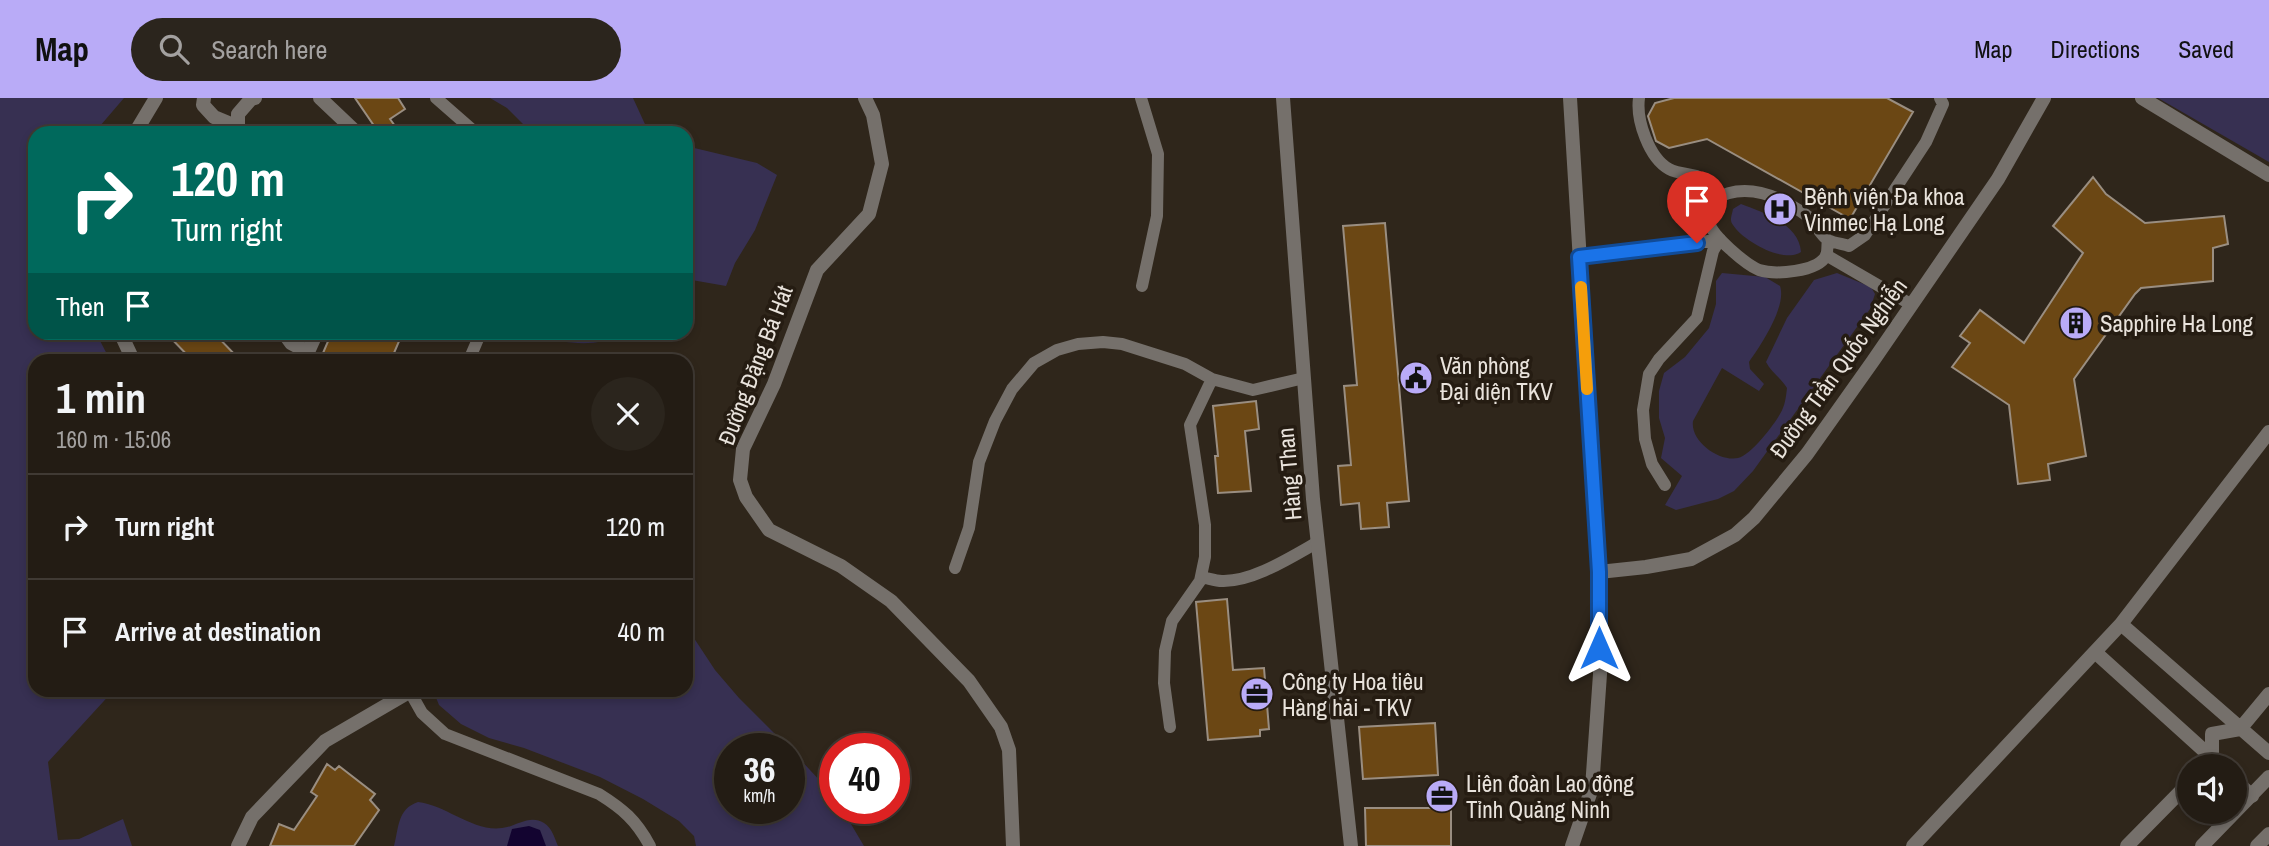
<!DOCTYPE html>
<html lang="en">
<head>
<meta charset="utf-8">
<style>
  :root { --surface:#231c14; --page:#2b251d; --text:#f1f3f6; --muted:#a3a1a0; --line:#403a34; --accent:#b9abf7 }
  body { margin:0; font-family:"Archivo Narrow",sans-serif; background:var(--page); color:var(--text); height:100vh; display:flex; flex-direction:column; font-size:26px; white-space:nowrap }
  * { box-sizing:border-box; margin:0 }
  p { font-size:23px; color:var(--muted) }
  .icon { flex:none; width:38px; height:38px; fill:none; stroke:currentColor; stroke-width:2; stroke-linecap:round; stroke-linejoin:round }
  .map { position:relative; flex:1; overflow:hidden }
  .drawer { position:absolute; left:28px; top:256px; width:665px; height:343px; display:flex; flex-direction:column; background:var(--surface); border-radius:21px; box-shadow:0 4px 10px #0003,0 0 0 2px var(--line) }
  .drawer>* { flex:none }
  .hud { position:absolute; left:28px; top:28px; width:665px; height:214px; border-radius:21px; box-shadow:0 4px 10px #0003,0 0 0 2px var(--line); background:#00695c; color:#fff; overflow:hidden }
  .buttons { position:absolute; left:2177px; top:656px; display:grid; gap:14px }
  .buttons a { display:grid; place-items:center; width:70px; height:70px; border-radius:50%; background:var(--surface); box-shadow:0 4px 10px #0003,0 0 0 2px var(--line); font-size:35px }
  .speed { position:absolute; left:714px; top:635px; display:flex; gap:14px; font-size:35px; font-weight:700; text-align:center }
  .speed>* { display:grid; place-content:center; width:91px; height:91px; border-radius:50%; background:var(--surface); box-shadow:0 4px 10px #0003,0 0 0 2px var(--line); line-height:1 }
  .speed small { font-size:18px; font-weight:400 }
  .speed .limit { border:10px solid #d22; background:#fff; color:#111 }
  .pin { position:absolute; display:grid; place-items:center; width:60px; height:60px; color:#fff; margin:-72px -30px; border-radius:50% 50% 50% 0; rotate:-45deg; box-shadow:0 0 7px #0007 }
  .pin .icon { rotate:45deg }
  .me { position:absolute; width:77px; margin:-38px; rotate:0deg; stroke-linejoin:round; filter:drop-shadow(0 0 5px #0008) }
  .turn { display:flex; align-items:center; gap:24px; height:147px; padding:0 28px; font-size:32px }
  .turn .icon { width:91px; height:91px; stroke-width:2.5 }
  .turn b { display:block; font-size:49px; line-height:60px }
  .then { display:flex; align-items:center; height:66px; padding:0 28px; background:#0003; gap:14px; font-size:26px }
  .round { display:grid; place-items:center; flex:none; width:74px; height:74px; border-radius:37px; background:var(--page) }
  .head { display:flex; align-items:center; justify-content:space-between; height:119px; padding:0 28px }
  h1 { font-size:42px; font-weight:800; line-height:52px }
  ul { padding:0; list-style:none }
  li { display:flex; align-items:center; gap:21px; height:105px; padding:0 28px; border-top:2px solid var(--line) }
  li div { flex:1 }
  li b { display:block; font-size:26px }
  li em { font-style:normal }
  header { display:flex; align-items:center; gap:42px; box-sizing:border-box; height:98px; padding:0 35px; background:var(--accent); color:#111 }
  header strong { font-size:33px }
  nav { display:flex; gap:38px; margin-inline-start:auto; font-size:24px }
  .search { width:490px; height:63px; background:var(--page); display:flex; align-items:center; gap:18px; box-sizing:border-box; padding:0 24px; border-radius:38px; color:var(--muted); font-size:26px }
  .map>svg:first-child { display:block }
  .green { fill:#373052; fill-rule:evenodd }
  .water { fill:#130430 }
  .building { fill:#6b4714; stroke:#9a8e81; stroke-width:2 }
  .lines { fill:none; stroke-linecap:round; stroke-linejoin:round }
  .service { stroke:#75706b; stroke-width:12 }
  .pedestrian { stroke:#75706b; stroke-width:14 }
  .minor { stroke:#75706b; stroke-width:14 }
  .tertiary { stroke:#75706b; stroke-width:14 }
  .route-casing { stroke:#114b97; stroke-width:18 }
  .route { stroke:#1a73e8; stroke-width:12 }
  .slow { stroke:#f59e0b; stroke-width:12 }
  .labels { text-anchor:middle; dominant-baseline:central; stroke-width:7; stroke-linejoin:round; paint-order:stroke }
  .poi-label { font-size:23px; fill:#e9e3dc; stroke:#251c12; text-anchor:start }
  .street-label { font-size:23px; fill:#e9e3dc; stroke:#251c12 }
</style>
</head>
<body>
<header>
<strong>Map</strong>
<div class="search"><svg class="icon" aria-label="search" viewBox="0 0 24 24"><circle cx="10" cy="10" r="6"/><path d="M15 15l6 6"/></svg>Search here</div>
<nav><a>Map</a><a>Directions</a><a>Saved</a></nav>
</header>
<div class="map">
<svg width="2269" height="748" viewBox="0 0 2269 748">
  <rect width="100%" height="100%" fill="#2f261b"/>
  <path class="green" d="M0,0H124L94,35H35V234L96,235L110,262H35V592H114L48,664L58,742L79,741L123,721L132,748H0Z
    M490,0H633L649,35H532L507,10Z
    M2158,0H2269V64Z
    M686,48L757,65L777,77L755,132L735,165L726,188L686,181Z
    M1741,106C1764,115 1799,126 1801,154C1784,166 1743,143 1733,127C1729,122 1732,117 1733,111Z
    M1722,175L1765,179L1780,188C1787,208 1761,247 1749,264L1750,271L1764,286L1759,293L1722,270L1693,323C1690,343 1719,364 1738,360C1751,357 1774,327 1780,316C1785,308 1786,299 1787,290C1781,280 1771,274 1766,264L1787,220L1814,182L1837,175L1871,189L1875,196L1870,211L1753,373L1734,393L1718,401L1676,412L1665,407L1682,378L1661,360L1665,340L1659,320V293L1664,275L1685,259L1709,230L1716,206V183Z
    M535,235H622C596,251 566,245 537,238Z
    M686,528L715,572L739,600L797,658L835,699V710L842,711L864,748H696L694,738L679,723L643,701L600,679L524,650L489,640L461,626L439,607L433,592H686ZM730,651H789V710H730Z
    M418,704C446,707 473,734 502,730C516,729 529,716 544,725C552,730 554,739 558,748H394C399,730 397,711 418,704Z"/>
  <path class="water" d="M529,728L540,732L546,748H507L512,731Z"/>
  <path class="building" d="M355,0H398L405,11L390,21L400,35H379Z
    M1674,0H1887L1913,14L1850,121L1707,41L1669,50L1656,43L1648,18L1655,5Z
    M2093,79L2106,96L2145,125L2224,118L2228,146L2213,150V183L2141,190L2135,196L2074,281L2086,358L2048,366L2050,382L2018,386L2009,307L1952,269L1970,245L1960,238L1980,212L2024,245L2083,155L2053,128Z
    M1385,125L1409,403L1387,405L1389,429L1361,431L1359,405L1341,407L1338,368L1351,367L1344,288L1357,287L1343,128Z
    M165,234H213L240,262H192Z
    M332,234H403L391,262H320Z
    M1256,303L1259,331L1245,333L1251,393L1218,395L1215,358H1218L1213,308Z
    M1227,501L1233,572L1264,570L1269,631L1260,632V638L1208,642L1196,504Z
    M1435,625L1438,677L1363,681L1359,629Z
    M327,666L335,672L339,668L375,696L370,702L379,712L354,748H270L279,726L294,732L317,698L311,694Z
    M1365,710H1451V748H1366Z"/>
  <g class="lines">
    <path class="service" d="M436,0L476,35
      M1141,0L1158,56L1157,118L1142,188
      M1639,0C1636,22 1649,60 1669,71C1676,75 1688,76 1697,78L1713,105
      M1828,142C1827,146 1828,154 1826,158C1817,174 1775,177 1759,172C1747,167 1710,137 1709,123C1709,117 1712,108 1713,102C1744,83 1778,97 1806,117C1815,123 1819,136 1828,142C1834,145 1843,146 1849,148L1865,137L1926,44L1943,6L1940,0
      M1826,157L1912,207
      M1579,159L1674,149L1720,141
      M469,262L481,234
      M1665,387L1652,366L1645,341L1643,312L1649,276L1659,261L1697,220L1713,153L1720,141
      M955,470L969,430L979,364L995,323L1012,291L1034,265L1057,252L1078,246L1103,244L1122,246L1185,266L1212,281L1253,292L1304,280
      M1201,479C1208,480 1215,483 1222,483C1253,484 1291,459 1318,444
      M409,592L422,615L445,636L599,696C623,711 636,722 650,748
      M1170,629L1164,585L1165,553L1172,523L1200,483L1205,459V427L1190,327L1212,281"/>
    <path class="pedestrian" d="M204,0L203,7L214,19L238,29L241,35
      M320,0L357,35
      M238,29V16L251,1L255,0
      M135,35L156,0
      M120,234L133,262
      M283,234L291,245L308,254
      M301,262L308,254L317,234
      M238,748L252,719L325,643L409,594"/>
    <path class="minor" d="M1283,0L1313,401L1351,748
      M2142,0L2269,77
      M2121,526L2269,655
      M2095,554L2221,668
      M2205,668L2212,661V636L2240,631L2269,596
      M2235,682L2252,698
      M1913,748L2121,526L2269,334
      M2127,748L2189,685"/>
    <path class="tertiary" d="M865,0L873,17L882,66L869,116L817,172L774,286L743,351L740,382L746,399L769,432L841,468L891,503L969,583L1001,629L1009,652L1013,748
      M1570,0L1599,474L1600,576L1592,690L1572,748
      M1599,474L1646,469L1691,461L1735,437L1754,420L1807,356L1873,263L1998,81L2044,0
      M2202,748L2269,679
      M2257,748L2269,736"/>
  </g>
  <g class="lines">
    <defs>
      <path id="route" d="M1599,550V474L1579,159L1697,145"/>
    </defs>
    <use href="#route" class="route-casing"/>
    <use href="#route" class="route"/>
    <path class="slow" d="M1581,189L1587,291"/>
  </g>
  <defs>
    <symbol id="hospital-disc" viewBox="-11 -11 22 22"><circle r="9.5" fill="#b9abf7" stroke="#251c12"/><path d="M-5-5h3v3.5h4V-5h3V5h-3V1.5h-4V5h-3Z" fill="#111"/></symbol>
    <symbol id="building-disc" viewBox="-11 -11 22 22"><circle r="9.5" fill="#b9abf7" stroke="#251c12"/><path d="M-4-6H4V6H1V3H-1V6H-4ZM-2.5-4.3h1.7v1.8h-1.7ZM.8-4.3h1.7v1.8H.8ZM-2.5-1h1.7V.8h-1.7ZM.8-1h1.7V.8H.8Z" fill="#111"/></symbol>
    <symbol id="civic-disc" viewBox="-11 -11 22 22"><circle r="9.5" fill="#b9abf7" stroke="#251c12"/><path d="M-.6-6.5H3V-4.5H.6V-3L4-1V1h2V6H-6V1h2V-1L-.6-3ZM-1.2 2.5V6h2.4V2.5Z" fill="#111"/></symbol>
    <symbol id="office-disc" viewBox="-11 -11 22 22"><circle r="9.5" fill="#b9abf7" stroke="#251c12"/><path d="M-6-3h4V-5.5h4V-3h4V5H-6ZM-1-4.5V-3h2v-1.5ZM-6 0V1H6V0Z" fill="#111"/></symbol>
  </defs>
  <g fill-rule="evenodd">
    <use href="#hospital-disc" x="1761" y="92" width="38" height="38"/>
    <use href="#building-disc" x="2057" y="206" width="38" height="38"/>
    <use href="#civic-disc" x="1397" y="261" width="38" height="38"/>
    <use href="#office-disc" x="1238" y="577" width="38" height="38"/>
    <use href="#office-disc" x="1423" y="679" width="38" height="38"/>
  </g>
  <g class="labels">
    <g class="poi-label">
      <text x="1804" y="98">Bệnh viện Đa khoa<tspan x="1804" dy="26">Vinmec Hạ Long</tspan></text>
      <text x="2100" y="225">Sapphire Ha Long</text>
      <text x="1440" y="267">Văn phòng<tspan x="1440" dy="26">Đại diện TKV</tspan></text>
      <text x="1282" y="583">Công ty Hoa tiêu<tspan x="1282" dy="26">Hàng hải - TKV</tspan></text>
      <text x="1466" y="685">Liên đoàn Lao động<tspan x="1466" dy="26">Tỉnh Quảng Ninh</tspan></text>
    </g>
    <g class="street-label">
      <text transform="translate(755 267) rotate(-69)">Đường Đặng Bá Hát</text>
      <text transform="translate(1838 270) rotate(-54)">Đường Trần Quốc Nghiễn</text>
      <text transform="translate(1289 376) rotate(-95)">Hàng Than</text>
    </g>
  </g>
</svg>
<div class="buttons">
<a><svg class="icon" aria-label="sound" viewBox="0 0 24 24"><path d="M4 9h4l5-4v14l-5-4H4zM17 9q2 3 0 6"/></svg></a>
</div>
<div class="speed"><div>36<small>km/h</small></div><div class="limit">40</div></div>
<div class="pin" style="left:1697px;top:145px;background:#d93025"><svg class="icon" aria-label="arrive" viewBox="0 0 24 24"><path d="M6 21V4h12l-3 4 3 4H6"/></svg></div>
<svg class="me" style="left:1599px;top:550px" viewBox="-20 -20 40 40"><path d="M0-17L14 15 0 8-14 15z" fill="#1a73e8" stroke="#fff" stroke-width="4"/></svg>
<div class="hud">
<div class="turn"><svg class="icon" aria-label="right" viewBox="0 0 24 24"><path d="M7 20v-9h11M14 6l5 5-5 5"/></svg><div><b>120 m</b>Turn right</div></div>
<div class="then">Then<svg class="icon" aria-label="arrive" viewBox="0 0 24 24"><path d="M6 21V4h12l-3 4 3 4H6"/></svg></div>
</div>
<section class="drawer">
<div class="head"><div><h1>1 min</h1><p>160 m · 15:06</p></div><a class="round"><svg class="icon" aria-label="close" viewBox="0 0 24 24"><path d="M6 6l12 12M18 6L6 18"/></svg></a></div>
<ul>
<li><svg class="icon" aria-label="right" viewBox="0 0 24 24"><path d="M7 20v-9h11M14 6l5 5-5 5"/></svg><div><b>Turn right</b></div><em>120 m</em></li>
<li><svg class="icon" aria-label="arrive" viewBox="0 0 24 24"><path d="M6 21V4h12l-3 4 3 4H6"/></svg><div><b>Arrive at destination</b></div><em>40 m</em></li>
</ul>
</section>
</div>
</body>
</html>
